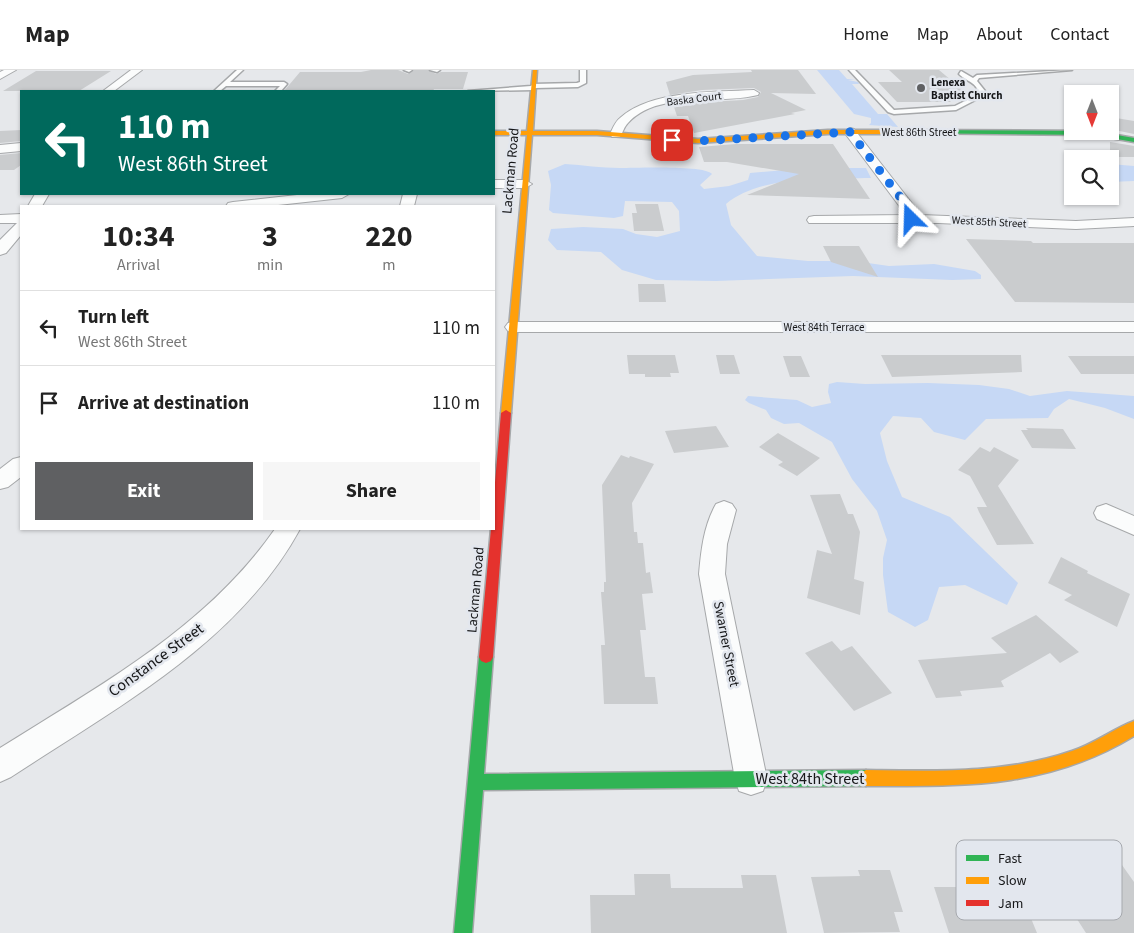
<!DOCTYPE html>
<html lang="en">
<head>
<meta charset="utf-8">
<style>
  :root { --surface:#fff; --page:#f6f6f6; --text:#222; --muted:#767676; --line:#e0e0e0; --accent:#5f6062 }
  body { margin:0; font-family:"Source Sans 3",sans-serif; background:var(--page); color:var(--text); height:100vh; display:flex; flex-direction:column; font-size:19px; white-space:nowrap }
  * { box-sizing:border-box; margin:0 }
  p { font-size:16px; color:var(--muted) }
  .icon { flex:none; width:28px; height:28px; fill:none; stroke:currentColor; stroke-width:2; stroke-linecap:round; stroke-linejoin:round }
  .map { position:relative; flex:1; overflow:hidden }
  .drawer { position:absolute; left:20px; top:135px; width:475px; height:325px; display:flex; flex-direction:column; background:var(--surface); border-radius:0px; box-shadow:0 1px 4px #0004 }
  .drawer>* { flex:none }
  .guide { position:absolute; left:20px; top:20px; width:475px; height:105px; border-radius:0px; box-shadow:0 1px 4px #0004; background:#00695c; color:#fff; overflow:hidden }
  .needle { width:32px; rotate:180deg }
  .controls { position:absolute; left:1064px; top:15px; display:grid; gap:10px }
  .controls a { display:grid; place-items:center; width:55px; height:55px; border-radius:0px; background:var(--surface); box-shadow:0 1px 4px #0004; font-size:25px }
  .pin { position:absolute; display:grid; place-items:center; width:42px; height:42px; color:#fff; margin:-21px; border-radius:10px; box-shadow:0 2px 8px #0006 }
  .me { position:absolute; width:55px; margin:-28px; rotate:338deg; stroke-linejoin:round; filter:drop-shadow(0 0 4px #0008) }
  .turn { display:flex; align-items:center; gap:18px; height:105px; padding:0 15px; font-size:22px }
  .turn .icon { width:65px; height:65px; stroke-width:2.5 }
  .turn b { display:block; font-size:35px; line-height:42px }
  .eta { display:flex; justify-content:space-evenly; align-items:center; height:85px; text-align:center }
  .eta b { font-size:30px; font-weight:700; line-height:35px }
  .action { display:flex; gap:10px; margin-top:auto; padding:10px 15px }
  .action a { flex:1; height:58px; border-radius:0px; background:var(--accent); color:#fff; font-size:20px; font-weight:700; line-height:58px; text-align:center }
  .action a+a { background:var(--page); color:var(--text) }
  ul { padding:0; list-style:none }
  li { display:flex; align-items:center; gap:15px; height:75px; padding:0 15px; border-top:1px solid var(--line) }
  li div { flex:1 }
  li b { display:block; font-size:19px }
  li em { font-style:normal }
  header { display:flex; align-items:center; gap:30px; box-sizing:border-box; height:70px; padding:0 25px; background:var(--surface); border-bottom:1px solid var(--line) }
  header strong { font-size:24px }
  nav { display:flex; gap:28px; margin-inline-start:auto; font-size:18px }
  .map>svg:first-child { display:block }
  .green { fill:#c6d8f5 }
  .building { fill:#caccce }
  .lines { fill:none; stroke-linecap:round; stroke-linejoin:round }
  .lane-casing { stroke:#a6a8aa; stroke-width:3 }
  .street-casing { stroke:#a6a8aa; stroke-width:2 }
  .fast-casing { stroke:#a6a8aa; stroke-width:3 }
  .slow-casing { stroke:#a6a8aa; stroke-width:3 }
  .jam-casing { stroke:#a6a8aa; stroke-width:3 }
  .lane { fill:#fbfcfc; fill-rule:evenodd }
  .street { fill:#fbfcfc; fill-rule:evenodd }
  .fast { fill:#30b455; fill-rule:evenodd }
  .slow { fill:#ff9f0a; fill-rule:evenodd }
  .jam { fill:#e5322d; fill-rule:evenodd }
  .route { stroke:#1a73e8; stroke-width:9; stroke-dasharray:0 16.2 }
  .poi-dot { fill:#5f6062; stroke:#e3e7ee; stroke-width:2 }
  .labels { text-anchor:middle; dominant-baseline:central; stroke-width:5; stroke-linejoin:round; paint-order:stroke }
  .far-poi-label { font-size:11px; font-weight:bold; fill:#161719; stroke:#e3e7ee; text-anchor:start }
  .far-street-label { font-size:11px; fill:#161719; stroke:#e3e7ee }
  .street-label { font-size:14px; fill:#161719; stroke:#e3e7ee }
  .near-street-label { font-size:16px; fill:#161719; stroke:#e3e7ee }
  .key { fill:#e3e7ee; stroke:#a6a9ae; stroke-width:1 }
  .key-label { font-size:14px; fill:#161719 }
</style>
</head>
<body>
<header>
<strong>Map</strong>
<nav><a>Home</a><a>Map</a><a>About</a><a>Contact</a></nav>
</header>
<div class="map">
<svg width="1134" height="863" viewBox="0 0 1134 863">
  <rect width="100%" height="100%" fill="#e6e8eb"/>
  <path class="green" d="M817,0H839L847,9H855L848,10L858,12L859,14H852L878,44H887L898,57L869,55L871,53V48L854,44Z
    M565,94C583,95 601,98 620,98C635,98 705,95 712,104L700,115L704,119L729,116L748,110L750,103L809,98H866L871,108C827,109 760,105 726,134L731,155L757,186L808,191H854L889,196L934,194L975,201L981,205V209L952,210L853,206L716,211L656,210L622,200L601,182L557,180L548,170L551,159L583,157L623,159L636,164L657,167L680,161L679,141L672,132L625,131L623,146L614,148L553,143L549,140L551,115L548,101Z
    M1110,94L1134,96V111L1110,112Z
    M837,312L865,314L928,313L979,315L1009,319L1030,326L1067,321L1134,326V349L1105,338L1069,329L1054,339L1048,348L986,349L965,370L934,362L921,348L893,346L880,363L887,391L902,427L950,447L1018,513L1007,535L965,515L939,517L928,550L915,557L888,542L883,505V488L887,470L877,441L852,409L832,372L799,353L784,354L771,348L766,340L749,333L745,330L748,326L797,330L812,337L831,333L828,322L829,314Z"/>
  <path class="building" d="M371,0H398L408,4L414,0H428L436,4L441,2H468L463,19H434L433,21H284L300,2H361Z
    M751,0H798L816,24L771,23L806,40L791,43L795,44L694,63L688,46H677L673,34L743,30L758,27L761,22L754,18L702,20L670,25L666,12L693,5L752,2Z
    M889,0H939L970,26L951,27L953,29H948L951,32H897L878,12H902Z
    M36,1H111L79,21H3Z
    M1110,47L1134,51V64L1110,59Z
    M21,60V71L0,73V61Z
    M1110,72L1134,76V87H1110Z
    M736,74H833L870,129L747,125L799,104L727,92H704L699,77Z
    M21,83V95L14,100H0V85Z
    M635,134H658L664,161H634L632,143H637Z
    M966,169L1031,171L1033,173H1134V233L1015,232Z
    M823,176H859L878,207L831,192Z
    M638,214H664L666,232H639Z
    M627,285H675L679,303H670L671,307H645V304H629Z
    M716,285H734L740,304H720Z
    M881,285H1021L1022,302L892,307Z
    M783,286H801L810,307H790Z
    M1068,286H1134V304H1081Z
    M716,356L729,377L674,383L665,361Z
    M1026,358L1063,359L1076,379L1032,378L1021,360H1028Z
    M778,363L820,388L797,406L778,395L783,392L759,377Z
    M980,377L990,382L994,377L1019,390L998,416L1034,474L997,475L979,442L977,437H987L970,406L958,400Z
    M621,385L629,388L630,386L654,394L632,433L634,462H637L638,473H643L646,503L650,502L653,523L642,524L646,560H640L645,607H655L658,634H604L601,575H605L601,522H604V512H606L602,415Z
    M840,424L848,444H853L860,462L854,509L864,512L860,545L807,528L817,480L832,484L810,425Z
    M1061,487L1088,501L1087,503L1130,524L1117,557L1064,530L1072,525L1048,513Z
    M1036,545L1079,582L1060,593L1050,583L1001,611L1004,617L960,621L962,626L936,628L918,590L1007,583L991,568Z
    M832,571L841,581L852,576L892,623L854,641L805,583Z
    M1122,795L1134,812V863H1086L1064,829L1101,818L1091,804Z
    M858,800H890L903,842H894L900,862L824,863L811,807L860,806Z
    M973,802H1012L1037,863H949L934,817H979Z
    M634,804H670L671,818H743L741,805H776L787,863H591L590,825H635Z"/>
  <g class="lines">
    <defs>
      <path id="lane" d="M237,0H243L230,12H284L287,14L281,21H275L280,16H226L220,21H214Z
        M404,0H412L409,2Z
        M430,0H440L437,2Z
        M580,0H586V13L578,17L535,18L533,20L468,21L531,16L533,14L577,13L580,12Z
        M849,0H855L894,40L955,36L979,24C977,12 967,12 959,4L961,1L973,8L977,5L1072,0L979,8L977,11L985,21V25L956,40L894,44L888,42Z"/>
      <path id="street" d="M4,0H16L0,9V2Z
        M131,0H142L114,21H103Z
        M754,20L759,23L758,25C719,35 658,20 628,53C624,57 623,62 620,67H612L610,64C613,58 615,52 620,48C651,20 714,22 754,20Z
        M850,58L854,59L921,145L1076,151L1134,148V156L1076,159L938,153H809L807,150L809,147L814,146L906,145L844,62Z
        M21,73V81L0,83V75Z
        M494,110H525L532,114L525,118H494Z
        M35,124H49L42,136H28Z
        M306,124H349L342,128L269,136H226L228,133L233,132Z
        M403,124H417L414,136H400Z
        M21,144V165L6,183L0,185V170L17,153H0V145Z
        M514,252H1134V262H514L508,261L505,257L508,253Z
        M21,387V407L8,417L0,419V399L13,389Z
        M724,431L732,434L736,440L727,474L725,504L767,709L763,721L751,725L739,721L735,709L699,504C701,480 704,455 716,434Z
        M1106,434L1134,446V465L1097,449L1094,443L1097,437Z
        M275,459H300C238,573 116,638 11,707L0,712V678C100,615 206,558 275,459Z"/>
      <path id="fast" d="M909,60L1094,61L1134,68V72L1094,65L907,63Z
        M486,581L491,583L493,587L484,704L866,700L871,703L874,708L871,713L866,716L483,720L472,863H454L479,587L481,583Z"/>
      <path id="slow" d="M533,0H537L533,61H597L698,69L828,60H909L912,62L909,64H828L698,73L597,65H532L511,343L506,346L501,343L527,65H494V61H527Z
        M1134,651V666C1047,719 964,716 866,716L861,713L858,708L861,703L866,700C935,701 1006,704 1072,681C1094,674 1113,659 1134,651Z"/>
      <path id="jam" d="M506,340L511,343L493,587L491,591L486,593L481,591L479,587L491,459H494V424L501,343Z"/>
    </defs>
    <use href="#lane" class="lane-casing"/>
    <use href="#street" class="street-casing"/>
    <use href="#fast" class="fast-casing"/>
    <use href="#slow" class="slow-casing"/>
    <use href="#jam" class="jam-casing"/>
    <use href="#lane" class="lane"/>
    <use href="#street" class="street"/>
    <use href="#fast" class="fast"/>
    <use href="#slow" class="slow"/>
    <use href="#jam" class="jam"/>
  </g>
  <g class="lines">
    <path class="route" d="M672,70L698,71L850,62L917,149H911"/>
  </g>
  <circle class="poi-dot" cx="921" cy="18" r="5"/>
  <g class="labels">
    <g class="far-poi-label">
      <text x="931" y="12">Lenexa<tspan x="931" dy="13">Baptist Church</tspan></text>
    </g>
    <g class="far-street-label">
      <text transform="translate(694 29) rotate(-7)">Baska Court</text>
      <text x="919" y="62">West 86th Street</text>
      <text transform="translate(989 152) rotate(3)">West 85th Street</text>
      <text x="824" y="257">West 84th Terrace</text>
    </g>
    <g class="street-label">
      <text transform="translate(511 101) rotate(-85)">Lackman Road</text>
      <text transform="translate(476 520) rotate(-85)">Lackman Road</text>
      <text transform="translate(726 574) rotate(79)">Swarner Street</text>
    </g>
    <g class="near-street-label">
      <text transform="translate(156 590) rotate(-36)">Constance Street</text>
      <text x="810" y="709">West 84th Street</text>
    </g>
  </g>
  <rect x="956" y="770" width="166" height="80" rx="8" class="key"/>
  <rect x="966" y="785" width="23" height="6" fill="#30b455"/>
  <rect x="966" y="807" width="23" height="7" fill="#ff9f0a"/>
  <rect x="966" y="830" width="23" height="6" fill="#e5322d"/>
  <g class="key-label">
    <text x="998" y="793">Fast</text>
    <text x="998" y="815">Slow</text>
    <text x="998" y="838">Jam</text>
  </g>
</svg>
<div class="controls">
<a><svg class="needle" viewBox="-14 -14 28 28"><path d="M0-13l5 13h-10z" fill="#e53935"/><path d="M0 13l5-13h-10z" fill="#767676"/></svg></a>
<a><svg class="icon" aria-label="search" viewBox="0 0 24 24"><circle cx="10" cy="10" r="6"/><path d="M15 15l6 6"/></svg></a>
</div>
<div class="pin" style="left:672px;top:70px;background:#d93025"><svg class="icon" aria-label="arrive" viewBox="0 0 24 24"><path d="M6 21V4h12l-3 4 3 4H6"/></svg></div>
<svg class="me" style="left:911px;top:149px" viewBox="-20 -20 40 40"><path d="M0-17L14 15 0 8-14 15z" fill="#1a73e8" stroke="#fff" stroke-width="4"/></svg>
<div class="guide">
<div class="turn"><svg class="icon" aria-label="left" viewBox="0 0 24 24"><path d="M17 20v-9H6M10 6l-5 5 5 5"/></svg><div><b>110 m</b>West 86th Street</div></div>
</div>
<section class="drawer">
<div class="eta">
<div><b>10:34</b><p>Arrival</p></div>
<div><b>3</b><p>min</p></div>
<div><b>220</b><p>m</p></div>
</div>
<ul>
<li><svg class="icon" aria-label="left" viewBox="0 0 24 24"><path d="M17 20v-9H6M10 6l-5 5 5 5"/></svg><div><b>Turn left</b><p>West 86th Street</p></div><em>110 m</em></li>
<li><svg class="icon" aria-label="arrive" viewBox="0 0 24 24"><path d="M6 21V4h12l-3 4 3 4H6"/></svg><div><b>Arrive at destination</b></div><em>110 m</em></li>
</ul>
<div class="action"><a>Exit</a><a>Share</a></div>
</section>
</div>
</body>
</html>
